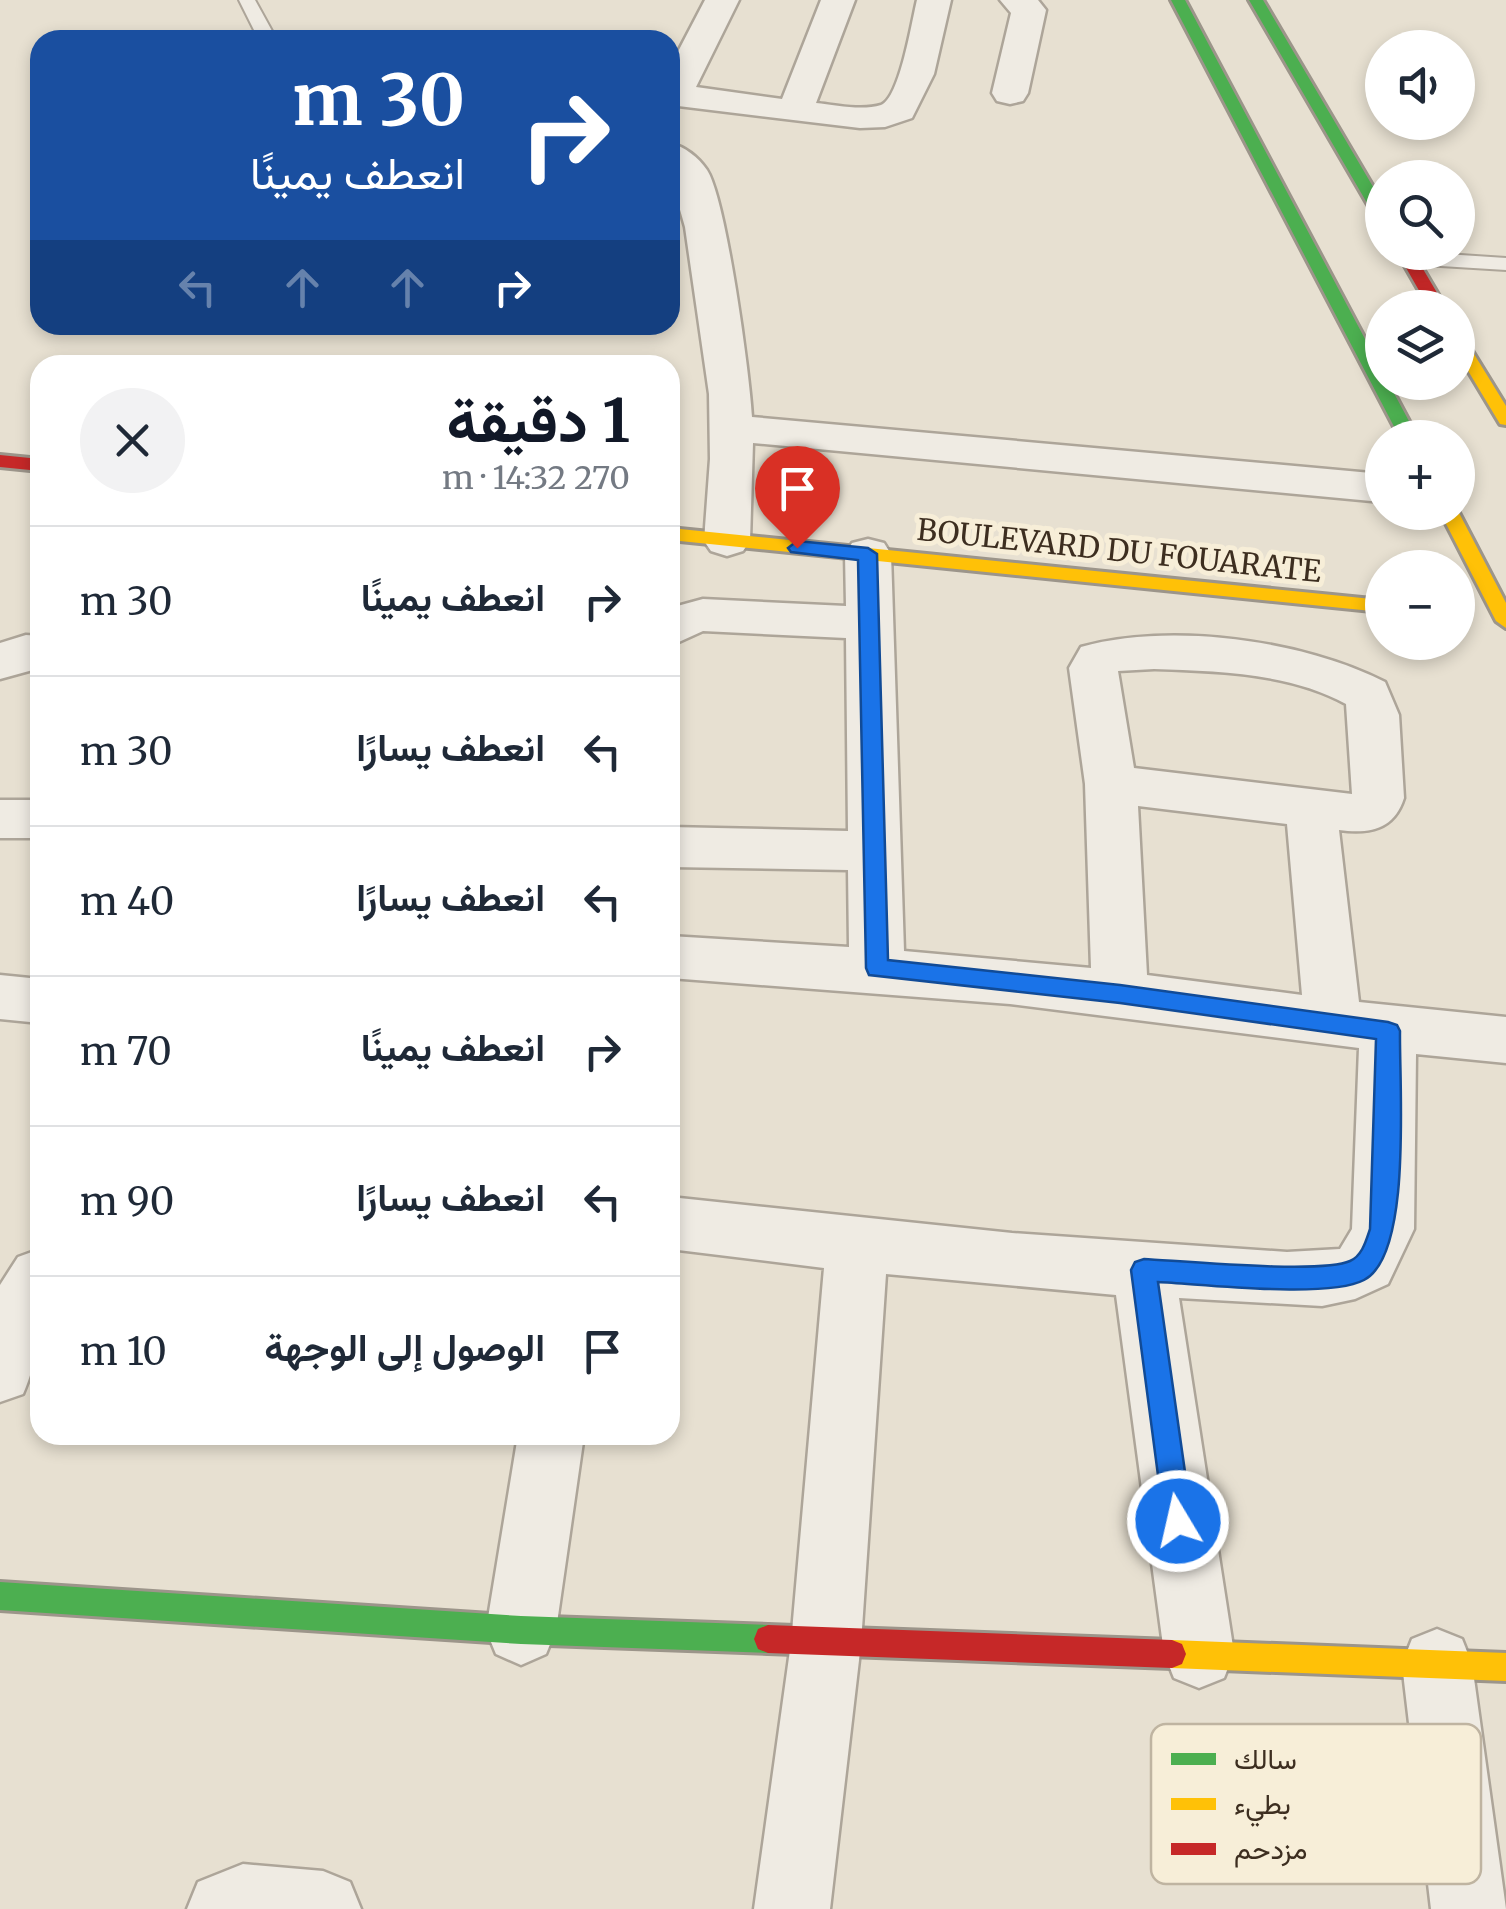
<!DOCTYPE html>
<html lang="ar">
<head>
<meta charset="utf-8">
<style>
  :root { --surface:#fff; --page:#f2f2f3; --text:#1f2937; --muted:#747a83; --line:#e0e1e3; --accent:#111827 }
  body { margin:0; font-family:Merriweather,Vazirmatn,serif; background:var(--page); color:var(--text); direction:rtl; height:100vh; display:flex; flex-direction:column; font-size:38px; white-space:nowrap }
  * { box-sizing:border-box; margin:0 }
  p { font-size:32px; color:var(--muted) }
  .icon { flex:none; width:55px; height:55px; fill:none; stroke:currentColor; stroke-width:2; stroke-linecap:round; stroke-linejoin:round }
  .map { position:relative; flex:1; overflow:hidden; direction:ltr }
  .details { position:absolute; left:30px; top:355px; width:650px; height:1090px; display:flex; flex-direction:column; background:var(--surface); border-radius:30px; box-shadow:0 5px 15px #0003; direction:rtl }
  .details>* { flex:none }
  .banner { position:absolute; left:30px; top:30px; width:650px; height:305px; border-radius:30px; box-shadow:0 5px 15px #0003; direction:rtl; background:#1a4fa0; color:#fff; overflow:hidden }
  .buttons { position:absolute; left:1365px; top:30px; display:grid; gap:20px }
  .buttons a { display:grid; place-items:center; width:110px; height:110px; border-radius:50%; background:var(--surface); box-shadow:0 5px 15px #0003; font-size:50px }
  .pin { position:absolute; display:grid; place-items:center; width:85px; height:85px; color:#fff; margin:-102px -42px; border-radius:50% 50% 50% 0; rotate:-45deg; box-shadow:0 0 10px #0007 }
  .pin .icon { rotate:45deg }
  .me { position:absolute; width:110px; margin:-55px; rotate:351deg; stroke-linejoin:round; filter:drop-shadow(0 0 8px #0008) }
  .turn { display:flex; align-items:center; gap:35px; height:210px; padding:0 50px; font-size:45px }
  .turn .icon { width:130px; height:130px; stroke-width:2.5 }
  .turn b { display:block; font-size:70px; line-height:85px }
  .lanes { display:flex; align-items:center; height:95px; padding:0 50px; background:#0003; justify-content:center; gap:50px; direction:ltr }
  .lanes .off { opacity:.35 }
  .round { display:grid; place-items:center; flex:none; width:105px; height:105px; border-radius:52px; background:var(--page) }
  .overview { display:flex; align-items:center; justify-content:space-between; height:170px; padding:0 50px }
  h1 { font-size:60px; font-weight:700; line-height:75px; color:var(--accent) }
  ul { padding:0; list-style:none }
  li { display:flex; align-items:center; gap:30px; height:150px; padding:0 50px; border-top:2px solid var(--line) }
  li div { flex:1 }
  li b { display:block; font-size:38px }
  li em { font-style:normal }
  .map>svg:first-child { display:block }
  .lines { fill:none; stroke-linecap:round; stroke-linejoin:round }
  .lane-casing { stroke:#ada599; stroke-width:4 }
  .street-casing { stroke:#ada599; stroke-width:5 }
  .fast-casing { stroke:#9c958a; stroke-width:6 }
  .slow-casing { stroke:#9c958a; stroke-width:6 }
  .jam-casing { stroke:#9c958a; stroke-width:6 }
  .lane { fill:#efebe3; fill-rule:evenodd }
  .street { fill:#efebe3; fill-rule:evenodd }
  .fast { fill:#4caf50; fill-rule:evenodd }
  .slow { fill:#ffc107; fill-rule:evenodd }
  .jam { fill:#c62828; fill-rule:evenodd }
  .route { fill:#1a73e8; stroke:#114b97; stroke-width:2.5 }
  .labels { text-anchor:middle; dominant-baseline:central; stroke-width:10; stroke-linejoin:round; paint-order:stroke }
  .street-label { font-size:30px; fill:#3d2e20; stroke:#f7eed8 }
  .key { fill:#f7eed8; stroke:#bfb4a1; stroke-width:2.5 }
  .key-label { font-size:28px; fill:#3d2e20 }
</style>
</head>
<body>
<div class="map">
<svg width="1506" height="1909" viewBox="0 0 1506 1909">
  <rect width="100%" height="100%" fill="#e7e0d1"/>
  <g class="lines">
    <defs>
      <path id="lane" d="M239,0H255L277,40H259Z
        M1415,252L1506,258V270L1408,264L1398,258L1401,254Z"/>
      <path id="street" d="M705,0H739L696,87L782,99L821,0H855L816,103C835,105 862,111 881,105C900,98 912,20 917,0H951L934,74L912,118L885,127L860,128L670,105V67Z
        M1000,0H1038L1046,10L1028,93L1023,101L1010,104L997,101L992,93L1011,13Z
        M670,143C685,147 698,157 707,170C726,199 750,376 752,417L1382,474V502L753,443L750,541L743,551L727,556L711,551L704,541L710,459L709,394L685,227L670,175Z
        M868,539L884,543L891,554L904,951L1091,968L1085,784L1069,668L1081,647C1169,622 1304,640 1385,682L1399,715L1404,798C1394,830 1369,834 1339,830L1359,1002L1506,1017V1063L1416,1054L1414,1229L1388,1284L1355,1299L1322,1306L1179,1298L1234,1653L1224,1678L1199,1688L1174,1678L1164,1653L1116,1295L886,1274L861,1643L830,1909H754L791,1643L824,1268L670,1249V1197L1012,1233L1287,1252L1340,1249L1352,1229L1359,1048L1010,1004L670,978V936L849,947L848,870L670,867V827L848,831L846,638L703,631L670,646V608L703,599L846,606L845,554L852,543ZM1154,669C1217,671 1290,673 1346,704L1352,794L1134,768L1118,671ZM1138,806L1287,824L1302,995L1147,975Z
        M26,635L40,636V668L0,679V643Z
        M0,800H40V838H0Z
        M0,975L40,979V1023L0,1019Z
        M40,1249C40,1299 44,1347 23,1394L0,1402V1285L18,1257Z
        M518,1435H584L556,1630L546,1654L521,1665L496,1654L486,1630Z
        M1437,1629L1462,1639L1472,1664L1506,1909H1431L1402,1664L1412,1639Z
        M243,1864L323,1871L350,1882L361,1909H187L198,1882Z"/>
      <path id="fast" d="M1171,0H1185L1382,371V382H1388L1418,438H1400Z
        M1249,0H1263L1382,202V220L1374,215Z
        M0,1582L521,1616L768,1625L778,1629L782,1639L778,1649L768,1653L521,1644L0,1610Z"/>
      <path id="slow" d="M1458,336L1466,341L1506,406V425L1500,424L1458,354Z
        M1458,511L1506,603V628L1496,621L1440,512Z
        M670,528L1382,600V612L670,540Z
        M1172,1640L1506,1653V1681L1172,1668L1162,1664L1158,1654L1162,1644Z"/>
      <path id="jam" d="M1397,252H1413L1446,308H1429Z
        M0,455L40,459V471L0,467Z
        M768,1625L1172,1640L1182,1644L1186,1654L1182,1664L1172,1668L768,1653L758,1649L754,1639L758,1629Z"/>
    </defs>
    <use href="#lane" class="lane-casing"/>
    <use href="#street" class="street-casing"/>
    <use href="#fast" class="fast-casing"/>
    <use href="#slow" class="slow-casing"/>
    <use href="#jam" class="jam-casing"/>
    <use href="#lane" class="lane"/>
    <use href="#street" class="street"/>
    <use href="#fast" class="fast"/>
    <use href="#slow" class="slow"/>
    <use href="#jam" class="jam"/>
  </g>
  <path class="route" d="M797,541L868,548L877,554L888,960L1120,985L1388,1022L1397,1025L1400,1031C1399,1084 1413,1255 1364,1280C1328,1299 1203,1284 1158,1282L1192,1521L1188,1530L1178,1534L1168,1530L1164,1521L1131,1270L1135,1262L1144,1259C1182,1261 1322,1274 1350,1261C1362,1256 1366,1241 1370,1229L1376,1039L1120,1003L869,975L866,968L858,560L791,552L788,548Z"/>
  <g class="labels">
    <g class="street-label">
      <text transform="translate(1119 550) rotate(6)">BOULEVARD DU FOUARATE</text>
    </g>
  </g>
  <rect x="1151" y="1724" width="330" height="160" rx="15" class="key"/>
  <rect x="1171" y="1753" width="45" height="12" fill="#4caf50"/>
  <rect x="1171" y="1798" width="45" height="12" fill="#ffc107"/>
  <rect x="1171" y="1843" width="45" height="12" fill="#c62828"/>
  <g class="key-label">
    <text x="1234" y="1769">سالك</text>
    <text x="1234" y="1814">بطيء</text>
    <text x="1234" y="1859">مزدحم</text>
  </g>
</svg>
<div class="buttons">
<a><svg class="icon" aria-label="sound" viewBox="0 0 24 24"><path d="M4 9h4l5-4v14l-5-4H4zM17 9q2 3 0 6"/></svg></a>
<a><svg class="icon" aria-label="search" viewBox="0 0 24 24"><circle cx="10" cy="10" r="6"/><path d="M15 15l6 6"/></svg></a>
<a><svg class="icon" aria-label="layers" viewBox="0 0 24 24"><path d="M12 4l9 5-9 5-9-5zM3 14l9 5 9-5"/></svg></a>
<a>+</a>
<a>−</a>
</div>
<div class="pin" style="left:797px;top:548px;background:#d93025"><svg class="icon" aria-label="arrive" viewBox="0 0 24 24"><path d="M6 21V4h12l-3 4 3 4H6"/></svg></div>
<svg class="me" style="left:1178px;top:1521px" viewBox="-20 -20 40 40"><circle r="17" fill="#1a73e8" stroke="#fff" stroke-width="3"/><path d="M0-11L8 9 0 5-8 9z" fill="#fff"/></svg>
<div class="banner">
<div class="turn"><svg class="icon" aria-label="right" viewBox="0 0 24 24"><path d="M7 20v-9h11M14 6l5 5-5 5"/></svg><div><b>30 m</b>انعطف يمينًا</div></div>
<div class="lanes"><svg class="icon off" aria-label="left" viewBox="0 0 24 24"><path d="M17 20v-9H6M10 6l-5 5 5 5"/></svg><svg class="icon off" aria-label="ahead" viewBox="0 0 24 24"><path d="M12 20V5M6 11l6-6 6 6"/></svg><svg class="icon off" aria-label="ahead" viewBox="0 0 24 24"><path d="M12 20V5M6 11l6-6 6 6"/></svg><svg class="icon" aria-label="right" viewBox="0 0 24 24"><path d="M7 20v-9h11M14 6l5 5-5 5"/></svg></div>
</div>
<section class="details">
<div class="overview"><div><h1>1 دقيقة</h1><p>270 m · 14:32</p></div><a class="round"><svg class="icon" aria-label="close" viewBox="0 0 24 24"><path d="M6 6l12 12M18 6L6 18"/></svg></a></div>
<ul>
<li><svg class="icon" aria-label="right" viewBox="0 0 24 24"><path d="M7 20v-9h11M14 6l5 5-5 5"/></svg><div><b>انعطف يمينًا</b></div><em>30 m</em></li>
<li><svg class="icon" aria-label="left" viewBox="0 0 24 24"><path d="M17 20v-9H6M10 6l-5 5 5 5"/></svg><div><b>انعطف يسارًا</b></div><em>30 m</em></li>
<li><svg class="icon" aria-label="left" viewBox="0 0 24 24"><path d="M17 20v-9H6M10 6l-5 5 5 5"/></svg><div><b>انعطف يسارًا</b></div><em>40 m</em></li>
<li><svg class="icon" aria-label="right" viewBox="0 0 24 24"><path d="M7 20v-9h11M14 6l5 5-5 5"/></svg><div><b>انعطف يمينًا</b></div><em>70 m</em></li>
<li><svg class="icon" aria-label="left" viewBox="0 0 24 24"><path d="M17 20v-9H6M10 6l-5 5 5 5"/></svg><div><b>انعطف يسارًا</b></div><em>90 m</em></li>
<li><svg class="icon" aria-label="arrive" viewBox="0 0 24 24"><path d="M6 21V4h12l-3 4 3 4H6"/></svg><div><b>الوصول إلى الوجهة</b></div><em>10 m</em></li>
</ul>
</section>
</div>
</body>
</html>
